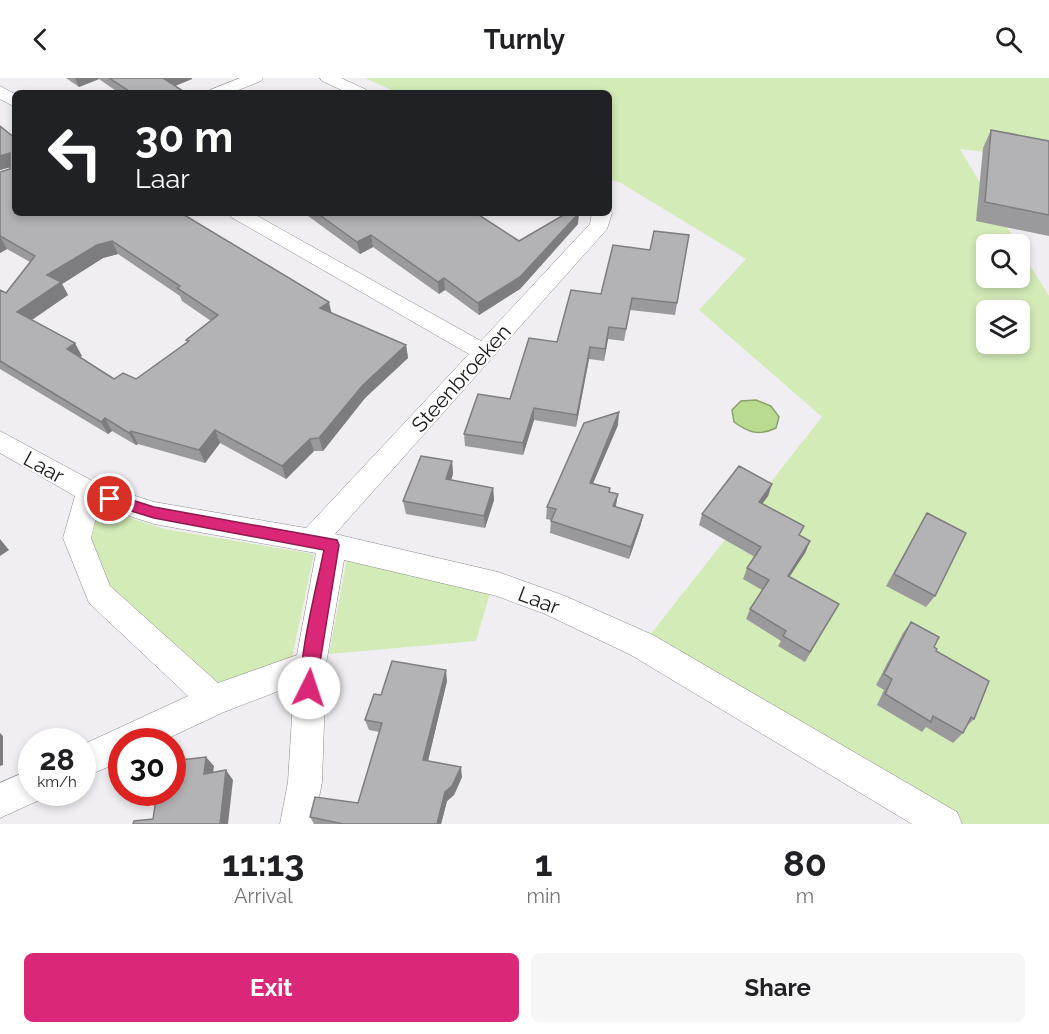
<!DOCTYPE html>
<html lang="en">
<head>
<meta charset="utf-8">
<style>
  :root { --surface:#fff; --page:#f6f6f6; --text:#202124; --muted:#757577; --accent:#db2777 }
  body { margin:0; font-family:Raleway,sans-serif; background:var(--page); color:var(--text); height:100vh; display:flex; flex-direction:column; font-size:22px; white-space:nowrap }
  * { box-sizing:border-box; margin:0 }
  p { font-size:20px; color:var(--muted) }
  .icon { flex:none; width:33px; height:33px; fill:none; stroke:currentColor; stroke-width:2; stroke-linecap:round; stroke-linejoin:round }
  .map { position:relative; height:746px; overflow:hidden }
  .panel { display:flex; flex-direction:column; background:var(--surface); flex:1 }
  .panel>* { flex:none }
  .banner { position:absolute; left:12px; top:12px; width:600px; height:126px; border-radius:9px; box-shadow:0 3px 9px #0003; background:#202124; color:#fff; overflow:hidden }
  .tools { position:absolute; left:976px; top:156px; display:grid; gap:12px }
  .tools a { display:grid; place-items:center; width:54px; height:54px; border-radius:9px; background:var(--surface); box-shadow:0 3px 9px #0003; font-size:30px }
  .speed { position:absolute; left:18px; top:650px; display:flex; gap:12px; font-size:30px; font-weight:700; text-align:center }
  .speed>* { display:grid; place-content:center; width:78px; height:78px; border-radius:50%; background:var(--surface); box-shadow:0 3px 9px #0003; line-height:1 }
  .speed small { font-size:15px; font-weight:400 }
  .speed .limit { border:9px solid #d22; background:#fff; color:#111 }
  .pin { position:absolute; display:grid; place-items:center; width:51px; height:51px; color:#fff; margin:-26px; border:3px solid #fff; border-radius:50%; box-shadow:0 2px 6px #0007 }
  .me { position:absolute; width:66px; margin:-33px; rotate:4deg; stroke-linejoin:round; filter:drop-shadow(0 0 4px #0008) }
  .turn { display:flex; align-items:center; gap:21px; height:126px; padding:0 24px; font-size:27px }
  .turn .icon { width:78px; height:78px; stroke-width:2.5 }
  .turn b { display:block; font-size:42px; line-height:51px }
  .eta { display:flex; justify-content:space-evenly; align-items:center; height:102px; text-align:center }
  .eta b { font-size:36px; font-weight:700; line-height:42px }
  .primary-button { display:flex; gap:12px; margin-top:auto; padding:12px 24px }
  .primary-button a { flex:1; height:69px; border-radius:9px; background:var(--accent); color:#fff; font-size:24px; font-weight:700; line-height:69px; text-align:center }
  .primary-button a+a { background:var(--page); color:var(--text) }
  header { display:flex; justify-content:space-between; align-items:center; height:78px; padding:0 24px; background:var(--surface); font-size:27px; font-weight:700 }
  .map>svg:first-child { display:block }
  .green { fill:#d3ebb7; fill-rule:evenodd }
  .water { fill:#b9db8f; stroke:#8aa16c; stroke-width:1.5 }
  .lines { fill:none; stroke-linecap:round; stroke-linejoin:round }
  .minor-casing { stroke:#8a898b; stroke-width:1 }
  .minor { fill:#fff; fill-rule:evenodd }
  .wall { fill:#9a999c; fill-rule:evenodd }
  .shaded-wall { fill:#7d7d7f }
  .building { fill:#b3b2b5; stroke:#7d7d7f; stroke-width:1.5; fill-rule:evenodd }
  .route { fill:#db2777; stroke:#8e194d; stroke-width:1.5 }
  .labels { text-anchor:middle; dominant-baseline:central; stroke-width:4.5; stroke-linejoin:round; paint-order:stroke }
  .street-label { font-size:21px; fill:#1b1b1c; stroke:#fff }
</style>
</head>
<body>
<header><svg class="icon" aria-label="back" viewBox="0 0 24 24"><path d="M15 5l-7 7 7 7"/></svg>Turnly<svg class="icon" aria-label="search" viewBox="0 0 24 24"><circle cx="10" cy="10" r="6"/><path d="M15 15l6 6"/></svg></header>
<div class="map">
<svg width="1049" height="746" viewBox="0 0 1049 746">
  <rect width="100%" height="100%" fill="#f0eef2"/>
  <path class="green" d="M365,0H1049V82L960,71L1017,166H987V200H1020V171L1049,218V746H945L642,567L822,339L699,232L746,181L621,105L609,101V15H398ZM987,232H1020V266H987Z
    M94,428L164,451L314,476L291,584L218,610L102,506L89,459Z
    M347,480L490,515L476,563L329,576Z"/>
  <path class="water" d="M756,322L771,328L779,339L776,350C759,358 749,355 734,344L732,332L741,323Z"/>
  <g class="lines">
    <defs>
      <path id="minor" d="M240,0H263L261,3L231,15H208L210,12Z
        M320,0H341L367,12L369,15H348L322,3Z
        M0,8L15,16V29L0,21Z
        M609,131L612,135L607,151L335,456L498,494L565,518L653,557L957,734L962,746H912L631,577L545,536L497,518L344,482L326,586L322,704L314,746H280L288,704L294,607L224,634L162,663H122V683L82,700V667L188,618L89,525L63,460L75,418L0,375V353L98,406L154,424L306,450L469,276L231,139L228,135H252L481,263L590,146L592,135H609ZM99,428L154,446L316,475L297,577L218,605L110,508L91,460Z
        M32,691V714H46L44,720L0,740V705Z"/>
    </defs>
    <use href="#minor" class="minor-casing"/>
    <use href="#minor" class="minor"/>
  </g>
  <path class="wall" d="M66,0H192V1L175,8L186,15H119L99,1L79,9Z
    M0,48L15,60V135H181L331,235L406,267L408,280L365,320L323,373H314L286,401L220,365L205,385L138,366L136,367L112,353L108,356L0,291V212L6,215L30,184L7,171L0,175V94L10,91V89L0,92ZM118,176L180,218L182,223L211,243L186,262L187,264L136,301H114L80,279L82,278L32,242L68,217L62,206L103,180Z
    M991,52L1049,63V158L976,143L983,70Z
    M304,135H476L519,163L578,146L520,211L479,237L445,212L439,216L373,169L360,176Z
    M689,157L675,237L630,232L624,263L608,261L604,283L589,281L576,349L534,342L523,377L465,368L464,356L510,321L557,264L601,216L650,172Z
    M618,347L593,405L610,410V414L616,429L643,437L640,449L629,481L550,455L551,442L546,441L547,429Z
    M452,383L453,396L451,402L493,410L494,422L485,450L406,436L403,423Z
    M772,406L768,418L762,426L800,458L810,463L805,475L789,498L839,526L805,584L778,568L781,563L746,541L750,531L762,512L743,501L747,490L755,479L699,447L702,436Z
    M927,435L935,518L926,529L886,508Z
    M911,544L934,569L974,641L966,649L963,655L953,665L926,649L922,654L877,627L884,612L876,607L903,555Z
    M447,603L428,683L462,699L454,717L447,723L441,746H314L310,739L358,725L379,654L369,652L365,642L381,617Z"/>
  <path class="shaded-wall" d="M75,0H98L99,1L79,9Z
    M163,0H192V1L167,11Z
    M10,75L15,88L0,92V78Z
    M579,135L578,146L520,211L479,237L478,225Z
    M371,157L373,169L360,176L357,164Z
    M0,158L7,171L0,175Z
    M112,163L118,176L103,180L62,206L68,217L24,247L17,234L47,197L97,167Z
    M444,200L445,212L439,216L438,204Z
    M329,224L332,237L320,230Z
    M609,249L608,261L604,283L605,271Z
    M75,265L82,278L74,283L67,271Z
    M406,267L408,280L365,320L323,373L319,360L363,307Z
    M590,269L589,281L576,349L577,337Z
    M534,330V342L523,377V365Z
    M619,334L618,347L588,417L590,405Z
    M105,340L112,353L108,356L101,344Z
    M215,352L220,365L205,385L199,372Z
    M131,353L138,366L136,367L129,355Z
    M310,361L314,373L286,401L282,388Z
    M452,383L453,396L447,414L446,401Z
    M772,406L768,418L755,436L759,424Z
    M493,410L494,422L485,450L484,438Z
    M618,416L616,428L611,440L613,428Z
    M643,437L640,449L629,481L631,469Z
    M0,461L9,472L0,478Z
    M810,463L805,475L783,509L788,498Z
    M446,592L447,603L426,691L423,682Z
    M0,655L3,658V687L0,688Z
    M206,679L214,688L212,705L204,696Z
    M461,689L462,699L454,717L447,723L441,746H437L445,714Z
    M226,692L233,702L228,746H220Z"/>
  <path class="building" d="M109,0H163L186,15H132Z
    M0,48L15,60V135H181L329,224L320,230L406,267L363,307L319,360L310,361L282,388L215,352L199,372L131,353L129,355L105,340L101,344L0,283V212L6,215L35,178L0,158V94L10,91V75L0,78ZM112,163L180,208L177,210L218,237L186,262L189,263L136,301L123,295L114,301L67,271L75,265L17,234L61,204L47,197L97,167Z
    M991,52L1049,63V137L985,124Z
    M317,135H476L519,163L567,135H579L520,199L478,225L444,200L438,204L371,157L357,164Z
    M654,153L689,157L677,225L632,220L626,251L609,249L605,271L590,269L577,337L534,330L523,365L464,356L478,316L510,321L529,260L557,264L571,212L601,216L613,167L650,172Z
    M619,334L590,405L610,410L609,414L618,416L613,428L643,437L631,469L551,443L556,431L547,429L584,345Z
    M421,378L452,383L446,401L493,410L484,438L403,423Z
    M739,388L772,406L759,424L804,448L799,457L810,463L788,498L839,526L810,574L783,558L786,553L750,531L769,502L747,490L761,469L702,436Z
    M927,435L966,455L935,518L894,496Z
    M911,544L939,559L934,569L937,571L936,573L989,603L974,641L971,639L963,655L933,638L931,644L885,616L892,601L884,596Z
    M392,583L446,592L423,682L461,689L452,708L445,714L437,746H343L310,739L315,719L358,725L382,645L365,642L374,616L381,617Z
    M206,679L204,696L226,692L220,746H133L134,743L153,741L157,714H172V683Z"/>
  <path class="route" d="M110,415L154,429L337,462L339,467L315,615L309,618L303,615C294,594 319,499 324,472L154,440L105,425L103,421L105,417Z"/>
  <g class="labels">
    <g class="street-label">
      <text transform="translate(461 300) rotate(-48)">Steenbroeken</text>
      <text transform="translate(44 389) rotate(29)">Laar</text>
      <text transform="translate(539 522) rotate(21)">Laar</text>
    </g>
  </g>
</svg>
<div class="tools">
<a><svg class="icon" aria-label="search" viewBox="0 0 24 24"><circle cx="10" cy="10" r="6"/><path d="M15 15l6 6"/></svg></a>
<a><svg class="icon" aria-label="layers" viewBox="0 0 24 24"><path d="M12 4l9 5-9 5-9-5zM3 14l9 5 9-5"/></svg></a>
</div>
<div class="speed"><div>28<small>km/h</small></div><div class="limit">30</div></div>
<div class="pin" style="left:110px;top:421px;background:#d93025"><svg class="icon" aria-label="arrive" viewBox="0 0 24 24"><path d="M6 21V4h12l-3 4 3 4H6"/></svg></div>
<svg class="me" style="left:309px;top:610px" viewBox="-20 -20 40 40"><circle r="19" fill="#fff"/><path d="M0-13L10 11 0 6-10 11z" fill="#db2777"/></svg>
<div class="banner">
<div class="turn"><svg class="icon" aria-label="left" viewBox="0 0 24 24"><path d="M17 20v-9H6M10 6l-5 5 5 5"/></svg><div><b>30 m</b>Laar</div></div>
</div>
</div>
<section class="panel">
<div class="eta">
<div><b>11:13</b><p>Arrival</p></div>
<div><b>1</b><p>min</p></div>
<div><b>80</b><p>m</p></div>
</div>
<div class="primary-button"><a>Exit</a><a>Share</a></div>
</section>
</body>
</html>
